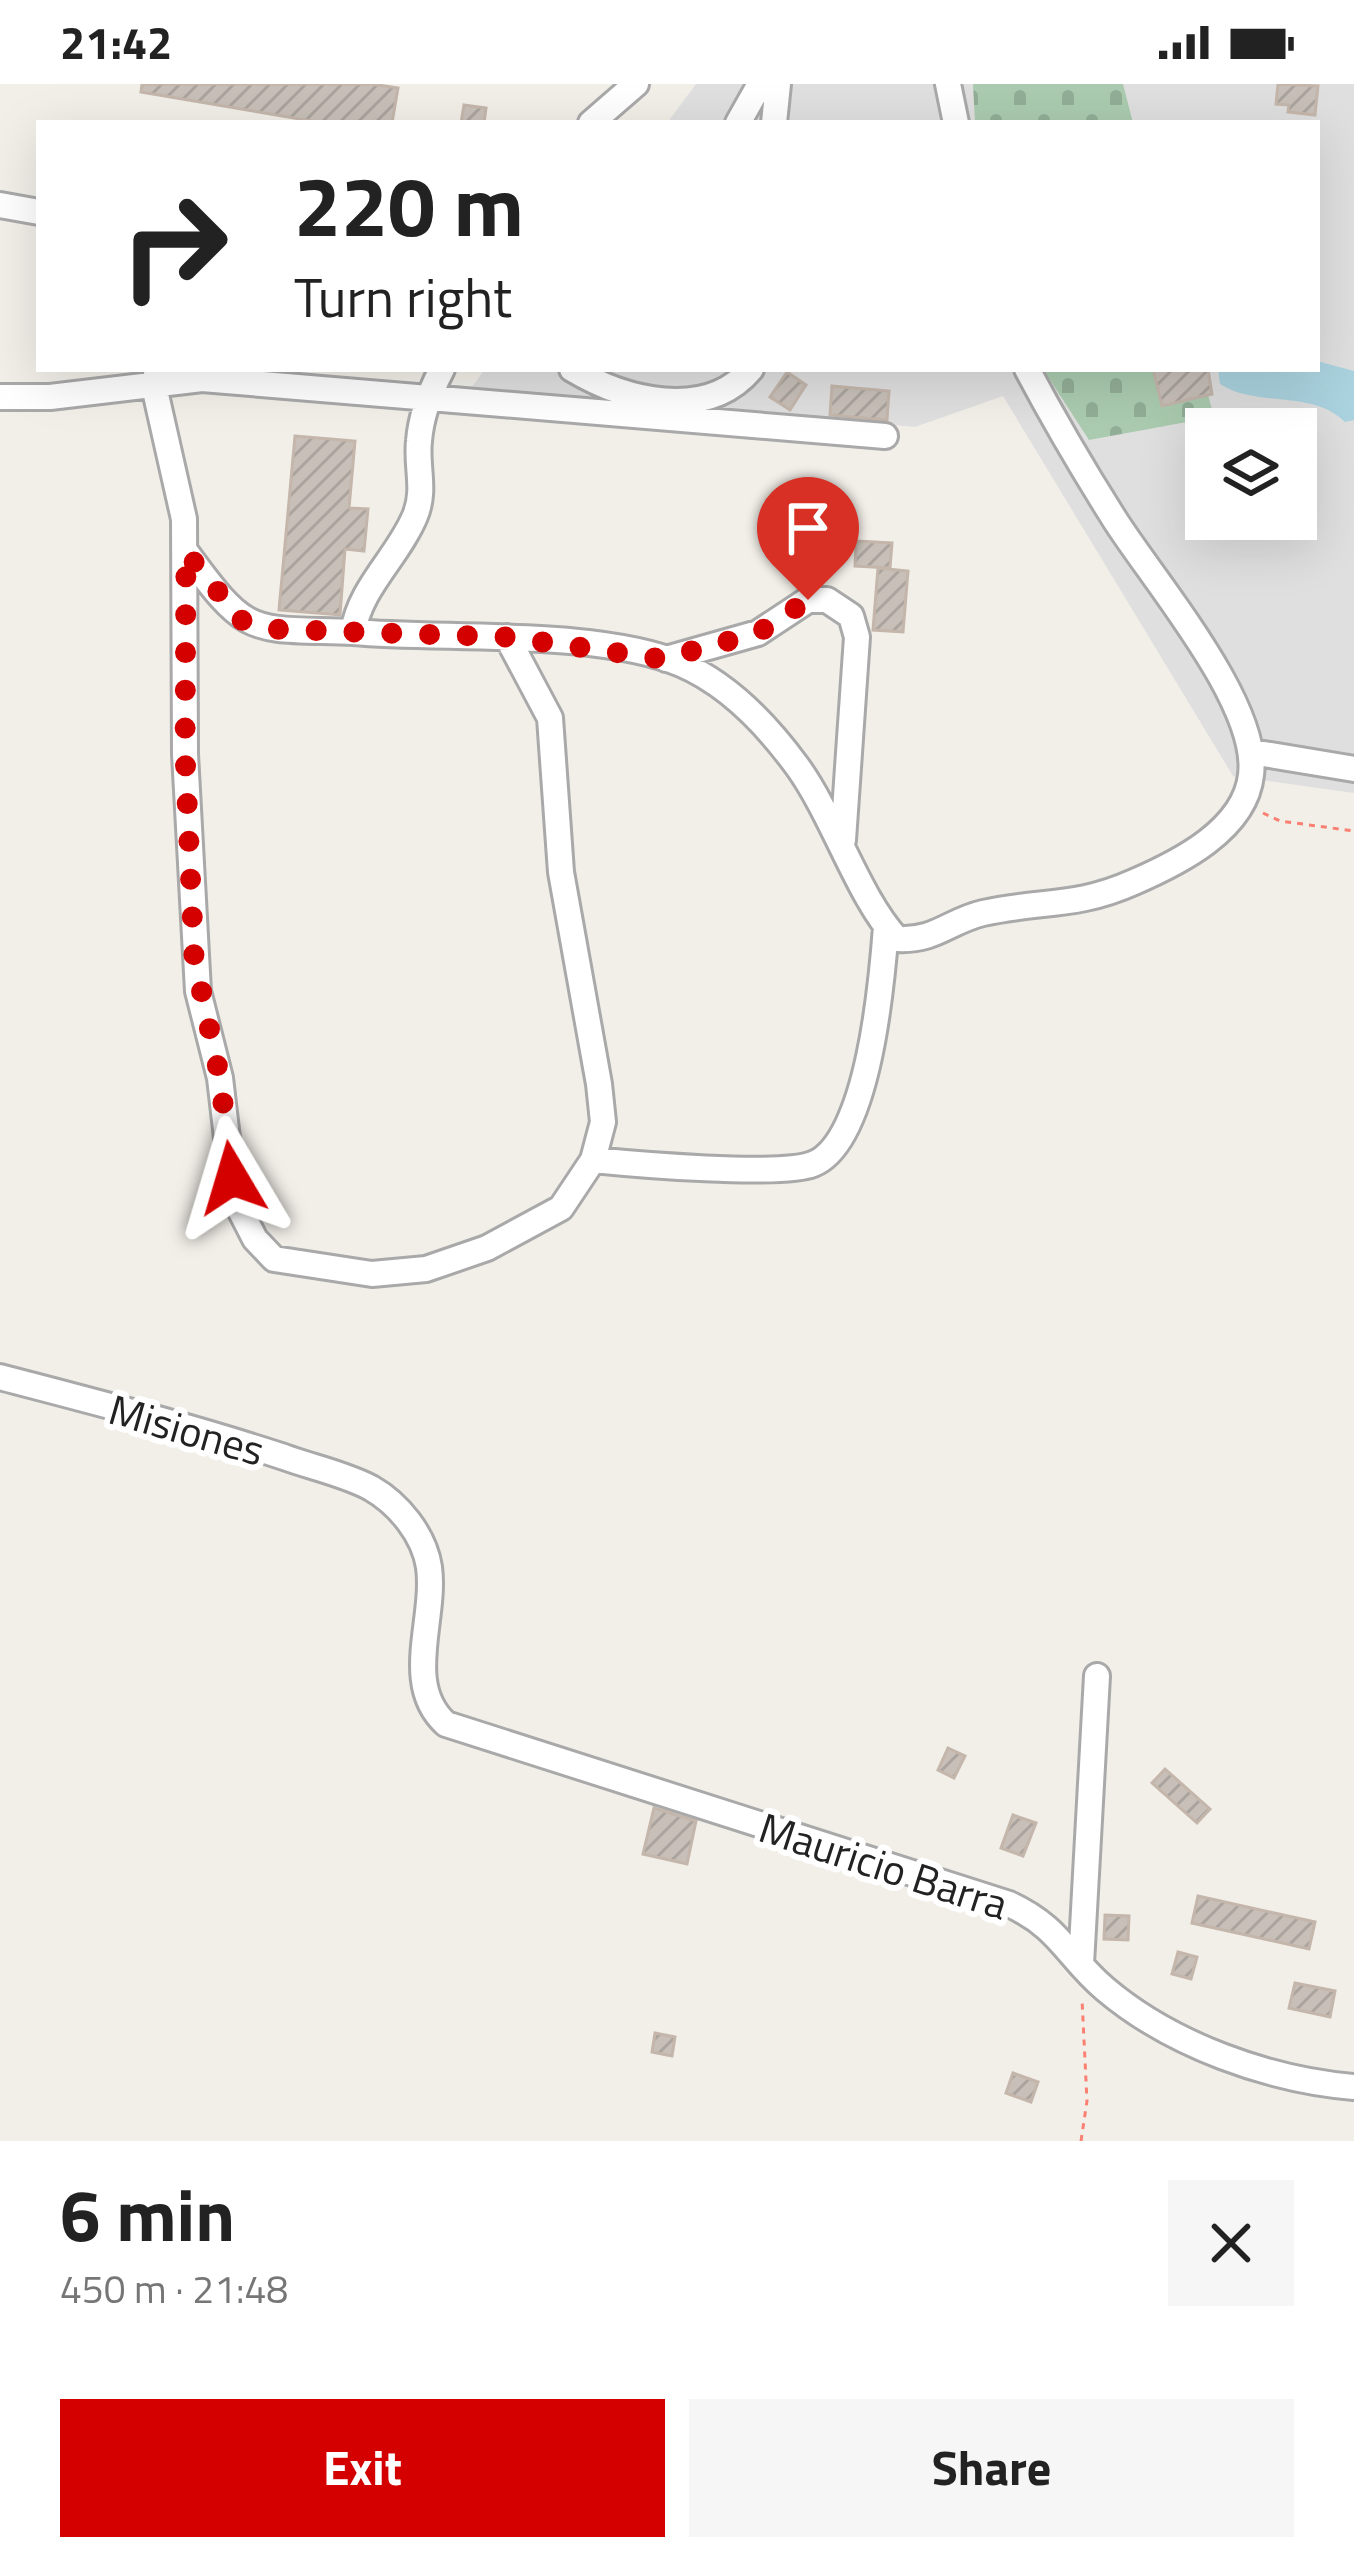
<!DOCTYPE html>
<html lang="en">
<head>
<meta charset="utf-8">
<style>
  :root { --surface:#fff; --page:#f6f6f6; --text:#222; --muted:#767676; --accent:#d40000 }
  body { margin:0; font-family:"Titillium Web",sans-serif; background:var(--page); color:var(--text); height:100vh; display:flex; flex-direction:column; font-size:45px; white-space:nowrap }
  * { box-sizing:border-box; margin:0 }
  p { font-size:39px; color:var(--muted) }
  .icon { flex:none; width:66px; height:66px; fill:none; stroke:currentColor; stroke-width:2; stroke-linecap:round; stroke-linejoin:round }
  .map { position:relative; height:2057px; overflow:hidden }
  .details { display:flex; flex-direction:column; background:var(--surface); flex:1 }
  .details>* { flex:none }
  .top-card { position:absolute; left:36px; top:36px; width:1284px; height:252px; border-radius:0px; box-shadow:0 12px 48px #0002; background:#fff; color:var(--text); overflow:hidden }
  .buttons { position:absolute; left:1185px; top:324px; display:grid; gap:24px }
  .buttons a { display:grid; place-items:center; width:132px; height:132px; border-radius:0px; background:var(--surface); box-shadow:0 12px 48px #0002; font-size:60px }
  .pin { position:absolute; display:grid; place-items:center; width:102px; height:102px; color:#fff; margin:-123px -51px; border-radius:50% 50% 50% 0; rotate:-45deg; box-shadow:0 0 12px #0007 }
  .pin .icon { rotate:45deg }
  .me { position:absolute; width:132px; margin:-66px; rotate:353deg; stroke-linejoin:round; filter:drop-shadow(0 0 9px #0008) }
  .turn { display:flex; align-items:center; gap:42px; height:252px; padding:0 60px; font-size:54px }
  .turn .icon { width:156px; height:156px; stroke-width:2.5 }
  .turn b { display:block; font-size:84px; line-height:102px }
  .round { display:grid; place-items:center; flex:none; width:126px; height:126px; border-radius:0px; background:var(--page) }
  .summary { display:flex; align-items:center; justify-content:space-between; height:204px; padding:0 60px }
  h1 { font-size:72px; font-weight:700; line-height:90px }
  .action { display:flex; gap:24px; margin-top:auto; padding:24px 60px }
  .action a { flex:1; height:138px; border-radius:0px; background:var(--accent); color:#fff; font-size:48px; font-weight:700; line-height:138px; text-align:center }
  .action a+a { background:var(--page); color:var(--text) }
  .status { display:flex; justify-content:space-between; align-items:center; height:84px; padding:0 60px; background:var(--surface); direction:ltr }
  .status svg { height:33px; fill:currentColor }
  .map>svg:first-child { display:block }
  .residential { fill:#e0dfdf; fill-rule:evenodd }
  .cemetery { fill:url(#cemetery-stones) }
  .water { fill:#aad3df }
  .building { fill:url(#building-hatch); stroke:#c4b6ab; stroke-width:3 }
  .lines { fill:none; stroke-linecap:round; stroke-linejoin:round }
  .minor-casing { stroke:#a9a9a9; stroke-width:30 }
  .path { stroke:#fa8072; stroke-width:3; stroke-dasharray:6 6; stroke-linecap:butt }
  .minor { stroke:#fff; stroke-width:24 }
  .route { stroke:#d40000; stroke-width:21; stroke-dasharray:0 37.8 }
  .labels { text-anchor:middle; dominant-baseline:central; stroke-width:12; stroke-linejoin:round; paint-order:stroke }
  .street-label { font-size:42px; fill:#222; stroke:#fff }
</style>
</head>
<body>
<div class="status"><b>21:42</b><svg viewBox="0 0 49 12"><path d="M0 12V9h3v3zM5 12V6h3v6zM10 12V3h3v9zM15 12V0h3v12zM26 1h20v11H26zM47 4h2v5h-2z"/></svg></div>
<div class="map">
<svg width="1354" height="2057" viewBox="0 0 1354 2057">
  <defs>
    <pattern id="cemetery-stones" width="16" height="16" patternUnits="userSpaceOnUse" patternTransform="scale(3)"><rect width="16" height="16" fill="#aacbaf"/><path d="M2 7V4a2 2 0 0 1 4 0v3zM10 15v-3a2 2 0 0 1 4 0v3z" fill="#92ae96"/></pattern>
    <pattern id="building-hatch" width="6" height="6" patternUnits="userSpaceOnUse" patternTransform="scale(3)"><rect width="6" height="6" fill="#c7bfb8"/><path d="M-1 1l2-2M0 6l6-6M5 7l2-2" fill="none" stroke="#aba49e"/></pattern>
  </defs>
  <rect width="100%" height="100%" fill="#f2efe9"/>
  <path class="residential" d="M696,0H1354V709L1233,692L1003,312L915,343L472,303L485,285H1317V39H667ZM1206,345H1296V435H1206Z"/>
  <path class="cemetery" d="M973,0H1123L1133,39H975Z
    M1043,285H1201L1214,333L1089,356Z"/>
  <path class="water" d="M1317,277L1354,287V336L1345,338C1312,305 1257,324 1220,300L1218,285H1317Z"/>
  <path class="building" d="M142,0H372L398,4L392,39H323L141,8Z
    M1278,0L1318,2L1315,31L1288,28L1289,21L1276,20Z
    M464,21L486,24L484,39H461Z
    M1153,285H1208L1212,310L1162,322Z
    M787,288L806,301L790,326L770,313Z
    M832,302L889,307L887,336L830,331Z
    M295,352L355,357L349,424L368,425L364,467L345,465L340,531L279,526Z
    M856,457L892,459L890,484L855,482Z
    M878,484L908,487L903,548L873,546Z
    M948,1664L965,1672L954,1694L938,1686Z
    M1165,1685L1210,1725L1197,1739L1152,1699Z
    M654,1724L696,1737L687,1780L643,1770Z
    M1013,1731L1036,1739L1023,1772L1001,1764Z
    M1198,1812L1315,1838L1309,1865L1192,1839Z
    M1105,1831L1129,1832L1128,1856L1104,1855Z
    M1178,1868L1197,1873L1191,1895L1172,1890Z
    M1295,1899L1335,1907L1330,1933L1289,1924Z
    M655,1949L675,1953L672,1972L652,1968Z
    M1013,1989L1038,1998L1031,2018L1006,2009Z"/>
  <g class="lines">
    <defs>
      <path id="minor" d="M948,0L956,39
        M591,39L636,0
        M738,39L760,0
        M774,39L778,0
        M0,121L39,128
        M157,285L154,302L184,435L185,670L198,907L220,994L234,1114L255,1155L274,1175L372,1190L426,1185L487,1164L561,1124L593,1076L603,1038L599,1000L561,788L550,634L507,553
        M442,285C430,308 421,331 419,357C416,383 426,406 415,432C398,473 360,503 353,548C446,556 597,545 681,580C728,600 767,641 797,682C834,733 858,813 897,855C936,857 949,837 983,829C1041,816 1076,824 1134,798C1178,779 1245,746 1251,691C1260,620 1153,496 1115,436C1084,387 1054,336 1027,285
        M572,285C624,316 706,338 751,285
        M0,313H50L202,295L885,352
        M186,468C249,555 250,544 353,548
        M666,575L758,549L808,516H827L851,532L857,553L843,756
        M1252,668L1354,685
        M593,1076C633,1080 780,1093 813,1080C869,1058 882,896 886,843
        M0,1293C95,1318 190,1342 284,1373C311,1383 345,1390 371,1404C399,1420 424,1451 429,1483C436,1536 402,1600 446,1640L1009,1820C1061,1844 1066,1872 1105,1905C1171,1961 1269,1996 1354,2003
        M1081,1880L1097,1592"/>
    </defs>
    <use href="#minor" class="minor-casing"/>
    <path class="path" d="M1263,729L1280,737L1354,747
      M1081,2057L1087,2017L1082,1915"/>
    <use href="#minor" class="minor"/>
  </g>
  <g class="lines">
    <path class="route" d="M232,1094L220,994L194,872L185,670L186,468L241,536L268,545L507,553L662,575L758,549L808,516"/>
  </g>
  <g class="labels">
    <g class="street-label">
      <text transform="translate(187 1345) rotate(16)">Misiones</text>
      <text transform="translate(884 1781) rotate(18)">Mauricio Barra</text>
    </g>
  </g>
</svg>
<div class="buttons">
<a><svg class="icon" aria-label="layers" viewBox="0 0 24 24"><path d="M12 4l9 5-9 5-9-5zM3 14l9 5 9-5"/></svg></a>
</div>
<div class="pin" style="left:808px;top:516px;background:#d93025"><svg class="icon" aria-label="arrive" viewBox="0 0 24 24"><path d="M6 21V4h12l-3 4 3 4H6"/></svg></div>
<svg class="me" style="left:232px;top:1094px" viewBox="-20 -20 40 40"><path d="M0-17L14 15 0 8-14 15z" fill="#d40000" stroke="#fff" stroke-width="4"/></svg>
<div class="top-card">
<div class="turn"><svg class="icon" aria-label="right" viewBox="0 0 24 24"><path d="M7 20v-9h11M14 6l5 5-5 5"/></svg><div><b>220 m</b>Turn right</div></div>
</div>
</div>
<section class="details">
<div class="summary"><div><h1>6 min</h1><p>450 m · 21:48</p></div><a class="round"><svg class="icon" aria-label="close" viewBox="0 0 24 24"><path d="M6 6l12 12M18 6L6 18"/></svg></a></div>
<div class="action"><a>Exit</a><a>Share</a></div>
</section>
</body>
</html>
